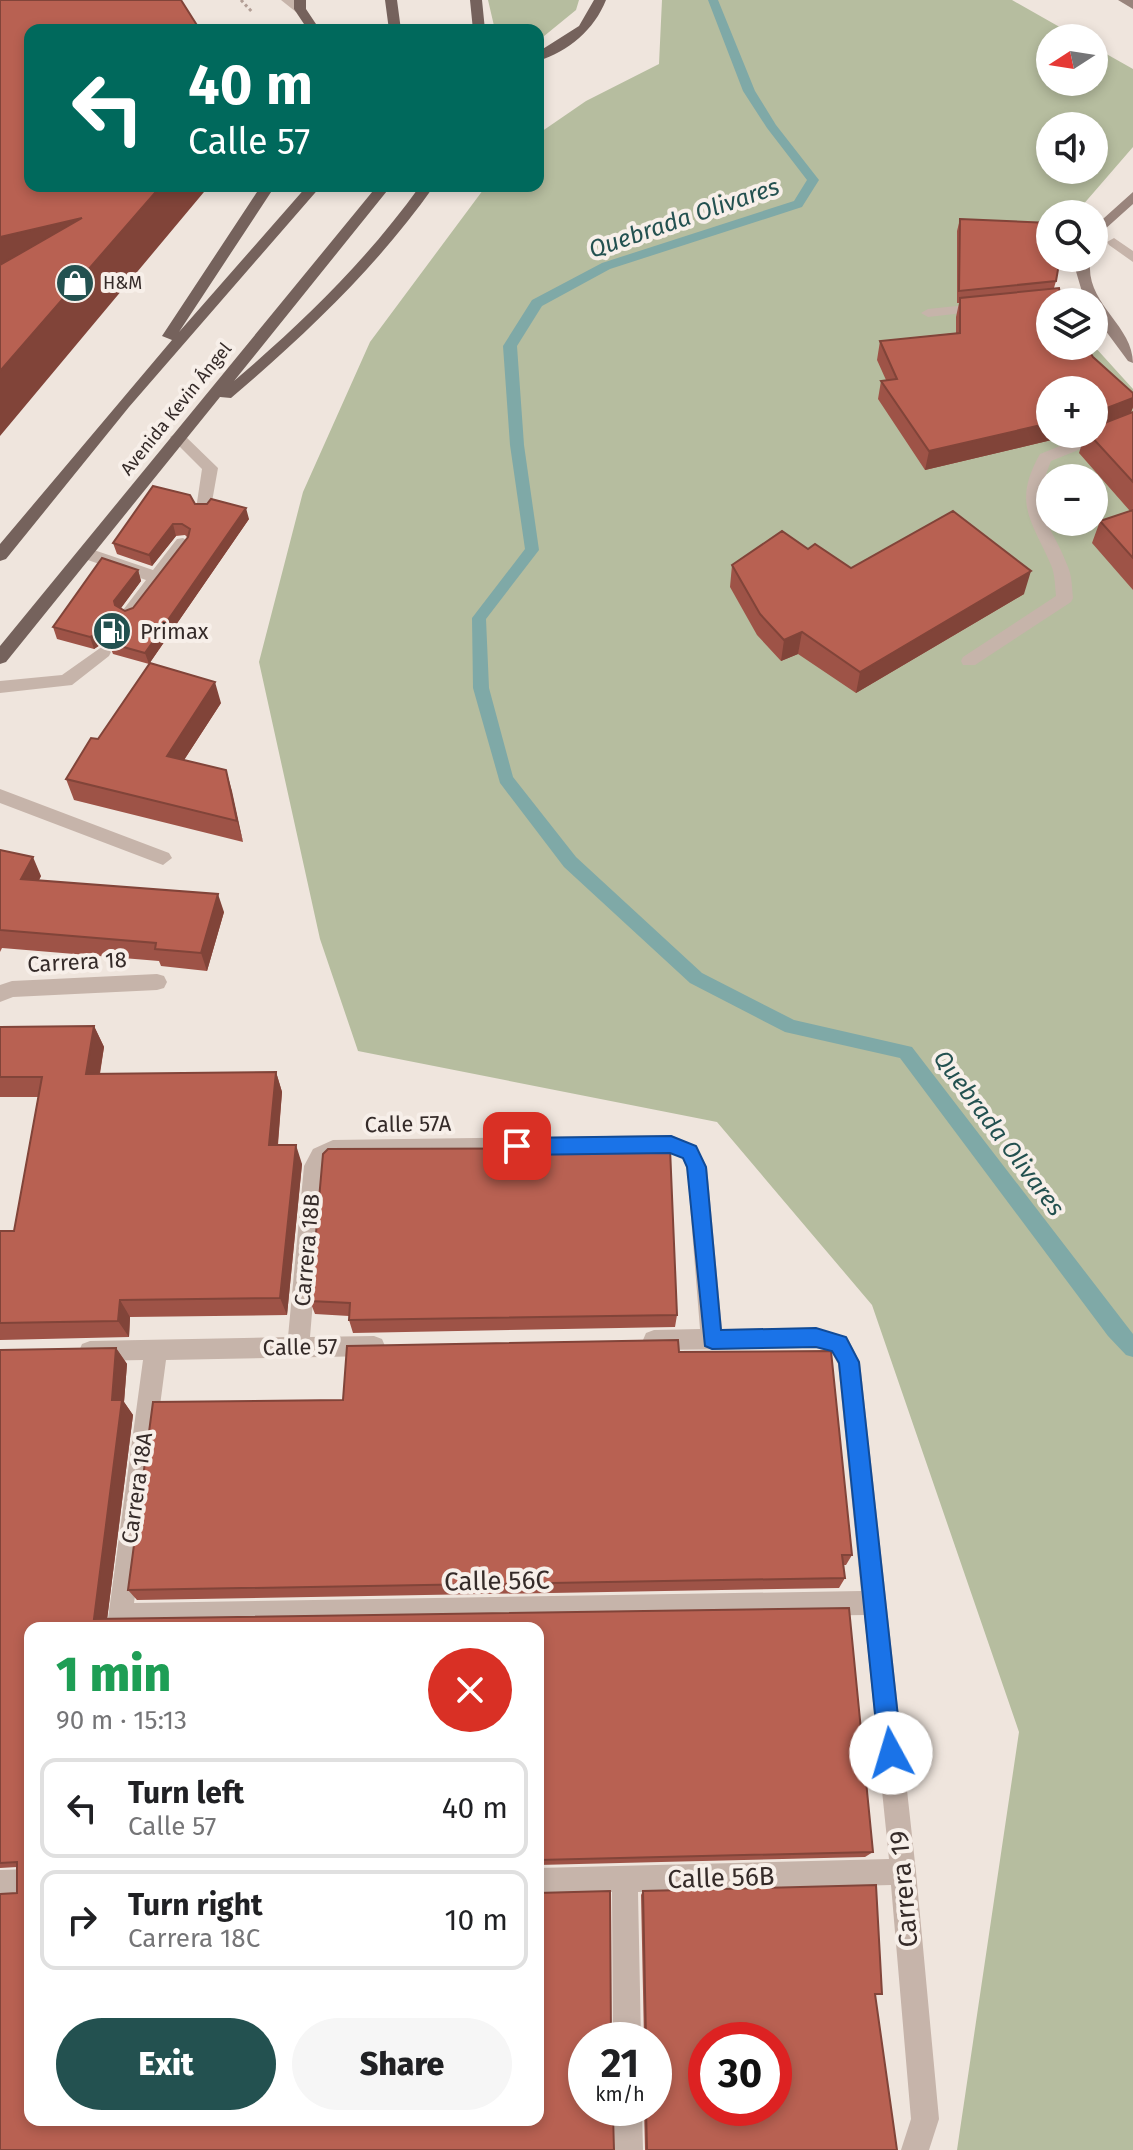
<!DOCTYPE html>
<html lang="en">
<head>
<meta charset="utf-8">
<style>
  :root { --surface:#fff; --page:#f6f6f6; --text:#202124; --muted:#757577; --line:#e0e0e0; --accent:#235150 }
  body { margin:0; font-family:"Fira Sans",sans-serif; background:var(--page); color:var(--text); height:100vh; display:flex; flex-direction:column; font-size:30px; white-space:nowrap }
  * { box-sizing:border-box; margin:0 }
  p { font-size:26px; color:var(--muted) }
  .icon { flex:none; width:44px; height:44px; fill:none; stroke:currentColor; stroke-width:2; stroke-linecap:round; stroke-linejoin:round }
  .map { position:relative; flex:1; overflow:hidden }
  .panel { position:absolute; left:24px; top:1622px; width:520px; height:504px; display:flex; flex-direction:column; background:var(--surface); border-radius:16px; box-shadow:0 4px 12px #0003 }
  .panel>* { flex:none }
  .guide { position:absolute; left:24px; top:24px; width:520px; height:168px; border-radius:16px; box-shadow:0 4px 12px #0003; background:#00695c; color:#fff; overflow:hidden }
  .needle { width:52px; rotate:258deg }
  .fabs { position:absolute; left:1036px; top:24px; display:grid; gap:16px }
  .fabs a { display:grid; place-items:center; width:72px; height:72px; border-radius:50%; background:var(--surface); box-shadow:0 4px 12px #0003; font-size:40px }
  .speed { position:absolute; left:568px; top:2022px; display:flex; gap:16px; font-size:40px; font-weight:700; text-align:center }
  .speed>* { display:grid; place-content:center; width:104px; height:104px; border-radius:50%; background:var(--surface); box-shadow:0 4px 12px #0003; line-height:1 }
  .speed small { font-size:20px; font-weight:400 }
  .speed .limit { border:12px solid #d22; background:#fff; color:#111 }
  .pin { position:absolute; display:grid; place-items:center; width:68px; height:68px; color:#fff; margin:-34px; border-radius:16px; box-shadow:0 4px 12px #0006 }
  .me { position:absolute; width:88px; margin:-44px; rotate:354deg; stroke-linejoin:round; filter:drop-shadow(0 0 6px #0008) }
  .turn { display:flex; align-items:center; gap:28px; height:168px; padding:0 32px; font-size:36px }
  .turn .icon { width:104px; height:104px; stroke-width:2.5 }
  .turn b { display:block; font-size:56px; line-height:68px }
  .round { display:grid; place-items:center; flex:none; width:84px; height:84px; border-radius:42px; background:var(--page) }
  .overview { display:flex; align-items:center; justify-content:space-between; height:136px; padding:0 32px }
  h1 { font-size:48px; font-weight:800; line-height:60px; color:#1e9e55 }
  .primary-button { display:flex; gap:16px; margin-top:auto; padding:16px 32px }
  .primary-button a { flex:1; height:92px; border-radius:48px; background:var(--accent); color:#fff; font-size:32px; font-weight:800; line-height:92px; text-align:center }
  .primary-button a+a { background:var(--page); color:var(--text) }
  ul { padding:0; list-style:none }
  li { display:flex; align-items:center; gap:24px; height:100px; margin:0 16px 12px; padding:0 16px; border:4px solid var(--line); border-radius:16px }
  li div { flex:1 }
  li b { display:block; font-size:30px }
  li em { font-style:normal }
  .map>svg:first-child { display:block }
  .green { fill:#b6bd9f; fill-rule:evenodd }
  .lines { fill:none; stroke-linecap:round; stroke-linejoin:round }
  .stream { fill:#7fa9a7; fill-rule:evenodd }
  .path { stroke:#b29e95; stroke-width:3; stroke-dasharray:3 3; stroke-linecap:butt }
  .service { fill:#c6b4aa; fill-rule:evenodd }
  .minor { fill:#c6b4aa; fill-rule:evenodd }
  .tertiary { fill:#c6b4aa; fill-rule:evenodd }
  .secondary { fill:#99847c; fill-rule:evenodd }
  .primary { fill:#75625c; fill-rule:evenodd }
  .wall { fill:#9e5347; fill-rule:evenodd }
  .shaded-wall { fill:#814439 }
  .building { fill:#b86152; stroke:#814439; stroke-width:2; fill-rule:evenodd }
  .route { fill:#1a73e8; stroke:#114b97; stroke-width:2 }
  .labels { text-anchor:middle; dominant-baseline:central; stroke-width:8; stroke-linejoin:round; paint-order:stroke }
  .far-poi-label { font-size:18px; fill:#352b29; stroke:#f7efe9; text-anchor:start }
  .far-street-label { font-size:18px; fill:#352b29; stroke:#f7efe9 }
  .poi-label { font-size:22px; fill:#352b29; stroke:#f7efe9; text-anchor:start }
  .street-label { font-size:22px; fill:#352b29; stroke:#f7efe9 }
  .water-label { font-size:24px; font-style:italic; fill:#235150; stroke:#f7efe9 }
  .near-street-label { font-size:26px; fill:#352b29; stroke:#f7efe9 }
</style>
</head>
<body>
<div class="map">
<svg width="1133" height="2150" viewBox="0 0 1133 2150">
  <rect width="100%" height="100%" fill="#efe5dd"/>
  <path class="green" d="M488,0H579L576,10L538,41V30H495Z
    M662,0H1012L1079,38H1050V82H1094V47L1133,69V147L1075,214H1050V346H1094L1133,389V2150H957L1019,1732L872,1305L717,1122L358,1051L320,939L259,662L303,492L370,342L486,186H538V134L586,101L659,64ZM1050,126H1094V170H1050ZM1050,390H1094V434H1050ZM1050,478H1094V522H1050Z"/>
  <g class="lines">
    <path class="stream" d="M708,0H718L755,91L776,125L819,180L802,207L610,269L542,306L517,346L524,445L539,550L486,619L489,688L513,777L576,857L702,973L794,1020L912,1047L1133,1334V1357L1126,1355L1108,1336L900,1058L785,1032L690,983L564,867L500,783L473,688L472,618L525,549L510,445L503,346L532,300L602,263L794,201L807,180L767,128L743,91Z"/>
    <path class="path" d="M241,0L253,13"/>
    <path class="service" d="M1088,292L1093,293V299L1032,306L1025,302L1032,298Z
      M985,303L992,307L990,310L928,317L921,313L928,309Z
      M1133,417V428L1051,461C1029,516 1051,521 1068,567C1072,576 1072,588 1073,598L1071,602L975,665H963L961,661L963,657L1056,596C1055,586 1055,574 1051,565C1032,521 1012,503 1040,454Z
      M178,432L183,434L218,468L210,513H198L196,509L202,469L170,437Z
      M183,538L191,543L189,547L134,618L128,620L120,614L146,580L79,557L77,553L85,547L153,570L177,539Z
      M103,646L111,652L109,656L72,685L0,693V681L62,675Z
      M0,789L169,853L172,858L163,865L0,803Z"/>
    <path class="minor" d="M1114,238L1133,251V262L1109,245L1107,242Z
      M157,974L164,976L167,982L164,988L157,990L13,997L0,1002V985L12,981Z
      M671,1135L696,1146L707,1167L722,1329L816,1328L847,1337L860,1362L916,1872L939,2119L929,2150H901L911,2119L891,1885L638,1892L641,2040H613L612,1892L538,1894V1868L889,1859L864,1615L107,1626L143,1360L90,1361L82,1358L79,1351L82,1344L90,1341L288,1337L304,1166L313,1149L333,1140ZM670,1153L682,1158L687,1168L700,1329L654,1330L646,1333L643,1340L646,1347L654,1350L816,1348L832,1353L838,1364L861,1591L134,1603L166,1360L374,1356L382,1353L385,1346L382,1339L374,1336L310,1337L324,1167L335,1158Z
      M30,1869V1895L0,1896V1870Z
      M614,2108H642L643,2150H615Z"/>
    <path class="tertiary" d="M281,0H295L306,9L296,12Z"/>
    <path class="secondary" d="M1118,0H1133V9Z
      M1133,192V204L1094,239V227Z
      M1077,258H1091C1082,302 1133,324 1133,363L1128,361L1094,315V302H1085L1075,268Z"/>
    <path class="primary" d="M294,0H306V9L320,30H308L294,9Z
      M385,0H397L401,30H389Z
      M470,0H482L485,30H473Z
      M594,0H606C594,30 569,51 538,61V52L579,26Z
      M261,186H275L179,332L307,186H321L129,407L6,559L0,561V544L172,340L162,336Z
      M377,186H391L234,381C303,322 367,260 420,186H434C377,267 306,334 231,398L220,397L6,662L0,664V646Z"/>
  </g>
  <path class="wall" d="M960,219L1056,281L1050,302L1093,357L1133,393V407L1131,412H1133V590L1092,543L1100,521L1130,511L1079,453L1085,434H1094V390L1050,434H1082L1067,440L1064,437L925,470L878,399L881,381L886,380L877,360L880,341L956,333V317L959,303H957V231Z
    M195,504L249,519L149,664L113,654L111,649L103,643L94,649L57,639L53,627L138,570L141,581L121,608L125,611L133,608L188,538L185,535L176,536L152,566L117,554L113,543Z
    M808,549L851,568L1024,594L856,693L798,654L781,661L757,635L730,587L732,565Z
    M221,703L184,760L226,770L243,842L74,800L66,779L98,739Z
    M0,850L41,876L39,880L224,912L207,971L161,966L159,961L2,948L0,952Z
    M94,1026L104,1047L100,1074L276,1072L282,1092L278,1145L302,1164L287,1315L130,1317L129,1337L0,1340V1231H14L38,1097H0V1027Z
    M310,1301L677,1315L675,1327L353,1333L349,1320V1316L315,1314Z
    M116,1348L127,1364L124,1402L133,1415L107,1619L849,1608L873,1852L865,1857L538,1865V1628H30V2120H538V1893L610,1891L611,2040H586V2108H654V2040H644L641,1895L643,1891L876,1885L882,1994L875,1995L897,2150H645L644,2108H613L614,2150H0V1894L17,1893V1867L0,1868V1350ZM706,2040H774V2108H706Z
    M679,1352L852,1555L846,1565H843L845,1578L839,1588L137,1600L128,1590L343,1400Z"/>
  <path class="shaded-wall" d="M161,186H209L0,436V237Z
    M1133,398V407L1130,415L1094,429V413Z
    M1050,423V434H1065L1064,437L925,470L929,451Z
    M1069,434H1082L1067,440Z
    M246,508L249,519L149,664L145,653Z
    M173,524L176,536L152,566L149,555Z
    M138,570L141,581L118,612V616L114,601Z
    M1031,571L1024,594L856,693L860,672Z
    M99,632L103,643L94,649L90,637Z
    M802,632L798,654L781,661L784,640Z
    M215,682L221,703L173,777L167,756Z
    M226,770L232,791L243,842L237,821Z
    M33,857L41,876L30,897L21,879Z
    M218,894L224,912L207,971L201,953Z
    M94,1026L104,1047L96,1095L86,1074Z
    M276,1072L282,1092L276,1164L269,1145Z
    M296,1145L302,1164L287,1315L280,1298Z
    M120,1300L130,1317L129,1337L118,1321Z
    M116,1348L127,1364L124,1402L133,1415L106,1628L94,1619Z"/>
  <path class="building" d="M0,0H181L200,30H30V186H161L0,371V265L82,218L0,237Z
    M960,219L1050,223V258H1060L1056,281L959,291Z
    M1059,288L1061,302H1050V346H1086L1093,357L1133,393V398L1094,413V390H1050V423L929,451L881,381L897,379L880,341L960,333V298Z
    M1133,412V482L1089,434H1094V427Z
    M153,486L190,495L195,504H207L211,499L246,508L145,653L109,643V638L99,632L90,637L53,627L102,558L138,570L114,601L115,605L125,611L133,608L188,537L190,529L182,524H173L149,555L113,543Z
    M1133,510V558L1100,521Z
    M953,511L1031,571L860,672L802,632L784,640L760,614L732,565L782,531L808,549L815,544L851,568Z
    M150,663L215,682L167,756L226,770L237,821L66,779L91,738L98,739Z
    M0,850L33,857L21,879L218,894L201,953L155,949L156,943L0,930Z
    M94,1026L86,1074L276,1072L269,1145H296L280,1298L120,1300L118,1321L0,1323V1231H14L42,1077H0V1027Z
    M670,1148L677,1315L349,1320L350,1303L310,1301L323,1154L328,1149Z
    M678,1340L679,1352L831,1351L852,1555H842L845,1578L128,1590L153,1402L343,1400L347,1346Z
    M116,1348L112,1400H122L94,1619L849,1608L873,1852L538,1860V1628H30V2120H538V1893L610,1891L611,2040H586V2108H654V2040H646L643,1891L876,1885L882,1994H875L897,2150H647L646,2108H613L614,2150H0V1894L17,1893V1862L0,1863V1350ZM706,2040H774V2108H706Z"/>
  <path class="route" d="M671,1136L696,1146L706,1167L721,1330L816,1328L846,1337L859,1362L902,1753L899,1761L891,1764L883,1761L879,1753L839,1363L832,1351L816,1347L712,1349L705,1346L687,1167L683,1158L670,1153L517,1155L511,1152L508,1146L511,1141L517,1138Z"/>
  <defs>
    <symbol id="shop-disc" viewBox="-11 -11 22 22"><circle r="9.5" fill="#235150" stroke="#f7efe9"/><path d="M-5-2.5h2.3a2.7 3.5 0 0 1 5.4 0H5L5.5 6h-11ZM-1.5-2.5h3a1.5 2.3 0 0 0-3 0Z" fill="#fff"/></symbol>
    <symbol id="fuel-disc" viewBox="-11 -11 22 22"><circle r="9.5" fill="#235150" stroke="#f7efe9"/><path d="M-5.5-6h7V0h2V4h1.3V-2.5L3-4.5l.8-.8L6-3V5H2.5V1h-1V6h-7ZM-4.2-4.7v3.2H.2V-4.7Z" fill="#fff"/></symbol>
  </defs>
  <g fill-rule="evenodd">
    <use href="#shop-disc" x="53" y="261" width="44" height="44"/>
    <use href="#fuel-disc" x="90" y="609" width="44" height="44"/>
  </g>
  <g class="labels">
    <g class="far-poi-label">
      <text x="103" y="283">H&amp;M</text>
    </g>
    <g class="far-street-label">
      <text transform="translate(176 409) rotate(-51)">Avenida Kevin Ángel</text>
    </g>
    <g class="poi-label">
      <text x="140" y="631">Primax</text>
    </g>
    <g class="street-label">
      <text transform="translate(77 962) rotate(-3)">Carrera 18</text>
      <text transform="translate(408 1124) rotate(-1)">Calle 57A</text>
      <text transform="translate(307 1250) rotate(-85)">Carrera 18B</text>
      <text transform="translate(300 1347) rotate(-1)">Calle 57</text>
      <text transform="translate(137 1488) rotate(-82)">Carrera 18A</text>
    </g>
    <g class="water-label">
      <text transform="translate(684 218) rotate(-19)">Quebrada Olivares</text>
      <text transform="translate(999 1133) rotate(53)">Quebrada Olivares</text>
    </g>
    <g class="near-street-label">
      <text transform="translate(497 1581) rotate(-1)">Calle 56C</text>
      <text transform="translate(721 1878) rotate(-2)">Calle 56B</text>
      <text transform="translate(904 1889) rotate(-95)">Carrera 19</text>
    </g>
  </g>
</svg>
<div class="fabs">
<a><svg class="needle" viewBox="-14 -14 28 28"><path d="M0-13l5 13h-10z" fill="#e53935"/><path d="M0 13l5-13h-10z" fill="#757577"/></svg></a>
<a><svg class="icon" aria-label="sound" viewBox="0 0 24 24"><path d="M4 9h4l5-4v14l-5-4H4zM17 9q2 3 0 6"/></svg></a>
<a><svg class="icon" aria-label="search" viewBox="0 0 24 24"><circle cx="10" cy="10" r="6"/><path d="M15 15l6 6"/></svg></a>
<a><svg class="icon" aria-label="layers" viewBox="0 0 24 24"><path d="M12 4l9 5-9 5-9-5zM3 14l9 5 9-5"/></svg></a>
<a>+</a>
<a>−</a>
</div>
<div class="speed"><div>21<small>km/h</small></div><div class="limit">30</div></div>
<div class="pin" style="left:517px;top:1146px;background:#d93025"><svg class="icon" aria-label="arrive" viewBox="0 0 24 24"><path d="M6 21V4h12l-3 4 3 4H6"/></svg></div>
<svg class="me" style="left:891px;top:1753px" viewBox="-20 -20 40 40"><circle r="19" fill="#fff"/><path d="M0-13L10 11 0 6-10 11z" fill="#1a73e8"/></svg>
<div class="guide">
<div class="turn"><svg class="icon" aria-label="left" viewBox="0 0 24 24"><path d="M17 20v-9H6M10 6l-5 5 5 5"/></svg><div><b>40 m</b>Calle 57</div></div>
</div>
<section class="panel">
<div class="overview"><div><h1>1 min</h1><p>90 m · 15:13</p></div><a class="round" style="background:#d93025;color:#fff"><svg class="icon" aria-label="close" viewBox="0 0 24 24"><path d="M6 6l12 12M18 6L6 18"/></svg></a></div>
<ul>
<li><svg class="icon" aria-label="left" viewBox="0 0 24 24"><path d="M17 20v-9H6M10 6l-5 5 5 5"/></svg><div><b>Turn left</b><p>Calle 57</p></div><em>40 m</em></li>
<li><svg class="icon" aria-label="right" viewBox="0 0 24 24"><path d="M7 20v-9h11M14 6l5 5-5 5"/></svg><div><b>Turn right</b><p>Carrera 18C</p></div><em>10 m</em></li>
</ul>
<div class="primary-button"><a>Exit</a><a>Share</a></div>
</section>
</div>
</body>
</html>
